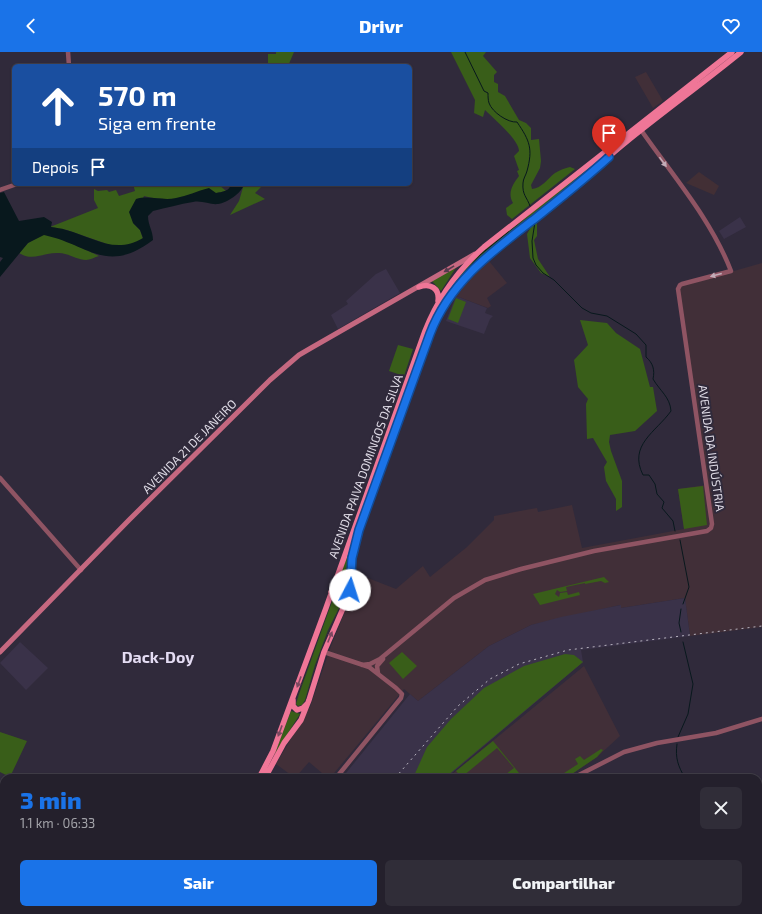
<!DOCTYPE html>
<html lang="pt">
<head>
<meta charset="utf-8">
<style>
  :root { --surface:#24202c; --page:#302d38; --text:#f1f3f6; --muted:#a3a3a9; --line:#413e48; --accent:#1a73e8 }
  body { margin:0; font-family:"Exo 2",sans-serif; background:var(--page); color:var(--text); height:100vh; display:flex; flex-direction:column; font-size:15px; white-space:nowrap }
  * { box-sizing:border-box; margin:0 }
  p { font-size:13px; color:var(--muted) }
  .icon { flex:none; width:22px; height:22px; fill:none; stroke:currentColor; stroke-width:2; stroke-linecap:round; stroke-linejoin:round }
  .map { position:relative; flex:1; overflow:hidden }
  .drawer { position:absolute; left:0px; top:722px; width:762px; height:140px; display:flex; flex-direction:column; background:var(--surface); border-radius:12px 12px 0 0; box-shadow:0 1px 3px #0004,0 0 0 1px var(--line) }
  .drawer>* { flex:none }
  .hud { position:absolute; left:12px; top:12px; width:400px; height:122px; border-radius:6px; box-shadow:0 1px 3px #0004,0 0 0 1px var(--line); background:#1a4fa0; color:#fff; overflow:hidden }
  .pin { position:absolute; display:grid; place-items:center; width:34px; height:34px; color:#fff; margin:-41px -17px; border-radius:50% 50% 50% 0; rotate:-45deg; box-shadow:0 0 4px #0007 }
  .pin .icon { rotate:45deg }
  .me { position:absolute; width:44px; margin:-22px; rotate:5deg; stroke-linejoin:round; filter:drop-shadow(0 0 3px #0008) }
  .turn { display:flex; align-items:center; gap:14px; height:84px; padding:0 20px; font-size:18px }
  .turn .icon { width:52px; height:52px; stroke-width:2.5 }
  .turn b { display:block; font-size:28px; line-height:34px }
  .then { display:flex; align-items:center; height:38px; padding:0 20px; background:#0003; gap:8px; font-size:15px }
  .round { display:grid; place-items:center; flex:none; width:42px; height:42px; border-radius:6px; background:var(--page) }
  .head { display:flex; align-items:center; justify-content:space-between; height:68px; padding:0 20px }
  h1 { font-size:24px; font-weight:800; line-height:30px; color:var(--accent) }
  .primary-button { display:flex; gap:8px; margin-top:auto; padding:8px 20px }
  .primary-button a { flex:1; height:46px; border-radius:6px; background:var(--accent); color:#fff; font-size:16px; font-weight:800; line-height:46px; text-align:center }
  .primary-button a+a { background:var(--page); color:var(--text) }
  header { display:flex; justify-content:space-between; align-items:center; height:52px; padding:0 20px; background:var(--accent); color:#fff; font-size:18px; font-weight:800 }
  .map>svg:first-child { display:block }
  .commercial { fill:#422f35 }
  .industrial { fill:#412f38 }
  .built { fill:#3a3249 }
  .green { fill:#395e19 }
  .water { fill:#08181d }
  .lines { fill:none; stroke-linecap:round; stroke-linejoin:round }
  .stream { stroke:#08181d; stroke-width:1 }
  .tertiary { stroke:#8f5463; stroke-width:4.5 }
  .secondary { stroke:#c56880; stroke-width:5 }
  .primary { stroke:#ef7697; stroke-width:5.5 }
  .rail { stroke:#b7b3bf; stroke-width:1; stroke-dasharray:2 4; stroke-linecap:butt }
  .oneway { fill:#c3acb8 }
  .oneway2 { fill:#553a4c }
  .oneway3 { fill:#7c4860 }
  .route-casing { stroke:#114b97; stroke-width:10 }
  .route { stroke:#1a73e8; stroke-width:7 }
  .labels { text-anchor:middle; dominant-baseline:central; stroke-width:4; stroke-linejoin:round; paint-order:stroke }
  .street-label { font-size:12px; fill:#dfdbe6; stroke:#302a3b }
  .district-label { font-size:16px; font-weight:bold; fill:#e4dcf3; stroke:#302a3b }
</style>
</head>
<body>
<header><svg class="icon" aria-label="back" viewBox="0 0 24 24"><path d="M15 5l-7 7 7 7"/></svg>Drivr<svg class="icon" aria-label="heart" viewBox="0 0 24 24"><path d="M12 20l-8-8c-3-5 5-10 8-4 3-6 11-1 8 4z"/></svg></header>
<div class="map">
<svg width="762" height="862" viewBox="0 0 762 862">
  <rect width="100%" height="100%" fill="#302a3b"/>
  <path class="commercial" d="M699,120L719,134L714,143L686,131Z"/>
  <path class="industrial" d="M646,20L663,49L653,56L635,25Z
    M489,209L507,231L487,246L491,254L488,256L456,244L464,233Z
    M762,211V575L690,584L685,546L621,556L620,553L531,573L489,594L418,649L404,637L330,726L327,723L325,726L321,722L322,721L309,710L295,726L276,712L310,655L331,594L350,547L354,536L355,521L396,537L423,514L430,525L467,495L494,468V464L531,457L537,456L538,460L572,453L582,496L684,477L678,437L706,433L678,235Z
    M584,614L620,684L597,705L566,726H451L450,724Z"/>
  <path class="built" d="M740,165L746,175L724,187L719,179Z
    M386,217L400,241L338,277L331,263L348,252L346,249L376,222Z
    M456,244L487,256L485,261L493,264L490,267L484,282L446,269Z
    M685,546L690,584L581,598L583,610L446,726H342L410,642L418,649L489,594L531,573L561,565L621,553V556Z
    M20,590L48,616L26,638L0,611Z
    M239,858H403L400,862H235Z"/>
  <path class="green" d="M276,0H294L288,14H267L268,12V2H276Z
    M451,0H486L483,4L497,20L494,23V30L498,32V40L505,44L519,68L526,71L531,76V88L539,87L541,109L540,116L531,133L532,137C542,136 547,127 555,121C560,118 565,116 570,115L575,117L512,167L507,163L506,156L513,151C507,141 513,132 519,124L517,119L519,118L514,104L519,99C519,88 494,67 485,58L483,65L474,61L475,48Z
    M627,85L585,125L484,202L458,229L437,258L459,224L481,201Z
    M133,132H218L226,139C200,145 170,151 144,144L133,171L140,178L143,187L131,193H110L67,178L50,175L98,156L94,148V137L98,139L107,138L109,140L116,138L119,144L135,139Z
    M244,132H264L255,141L265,147L230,163L239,149Z
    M537,168V184L534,188L538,207L550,225L541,221L530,206L527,182L532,173Z
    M44,182L60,186L99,204C95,205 90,208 86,208C77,208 68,201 59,201C44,200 33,210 19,201L28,191Z
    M457,214L441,239L432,229Z
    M456,246L466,250L458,271L448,267Z
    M580,268L607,271L616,281L640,297L650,335H653L657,359L635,379L610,383L609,390L611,399L622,429V455L616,459V447L606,429L604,415L607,410L593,386L587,387L586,352L588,347L578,335L574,308L588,293Z
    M398,293L413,297L404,324L389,319Z
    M703,434L707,473L684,477L678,437Z
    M352,489L346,535L342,533H337Z
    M604,525L609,530L605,531L601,529L585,532V531L566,535L567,539L560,540L557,538L555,542L548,544L555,542L559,545L560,541L567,540L568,543L579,540L580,543L540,553L533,542Z
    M338,540L342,544L339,556L328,578L315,613L305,648L302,653L298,654L296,652L299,642L334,544Z
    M402,600L417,614L403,627L389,611Z
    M565,602L574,603L583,610L447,724L449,726H413L427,695L451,667L484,636L524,614Z
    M291,659L300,662L274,703Z
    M0,680L27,689L10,725L0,720Z
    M493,689L519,721L513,726H501L514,716L497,696L463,724L464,726H462L456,719Z
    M601,697L603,698L597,705L566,726H548L554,721L558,725L578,712L575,707L580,704L584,708Z
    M762,733V862H552L553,858H758V734Z"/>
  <path class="water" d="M231,132H244C242,141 227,151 218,152C210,153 202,148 193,150C180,152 166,156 153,159L148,164C148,173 153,179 153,188C106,223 90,193 44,183L28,191L0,225V210L3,206L0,205V141L4,140L19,169L44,165L52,170L51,175C56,176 61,176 66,178C93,185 115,203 143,186L140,178L133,171L129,160L136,147C149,143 162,149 176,146C187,144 197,139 209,136L216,141C222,140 230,139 231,132Z"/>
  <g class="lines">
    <path class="stream" d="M465,0L484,39L488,41C488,44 488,48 489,51C492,60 508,71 517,70C530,89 533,97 527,119C526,123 523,127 523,131C522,143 527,145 530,154
      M535,170L532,189L533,206L536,213L543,221L554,228L582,256L591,261L607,264L636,282L646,293V305C653,311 655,318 653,327C660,339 670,345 671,359C656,380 628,393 643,423H649L655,432L657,442L664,450L662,456L673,469L675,479
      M451,236L480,203L530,162
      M680,488L689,535L683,552
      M681,580L679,571L681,557
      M678,685L688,662L693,632L683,590
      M677,692C675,706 678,714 685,726
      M758,801L760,805L761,823"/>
    <path class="tertiary" d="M68,0L69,14
      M0,138L17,132
      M0,426L81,518
      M324,600L369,615L396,636L402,642L401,646L336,726
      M362,613L370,612L380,607L454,546L485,528L521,517L594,499L707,479L711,476L712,472L678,237L680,233L682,232L731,219C711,167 673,124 641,78
      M378,621L377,614L383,607
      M573,726L624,700L657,691L716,681L762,667
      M229,862L233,858
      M402,862L405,858"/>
    <path class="secondary" d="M0,600L129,468L270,328L299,303L311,296L475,202"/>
    <path class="primary" d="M419,235C430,231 440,236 438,249
      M331,540L335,536L340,535L346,538L347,544
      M293,648V654L297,658L303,656L307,652
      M259,726L273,699L326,556L425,279C438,246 458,218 484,195L732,0
      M265,726L284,691L301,668L309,648L324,600L348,545L351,531L353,497L359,478L432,275C461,214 515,183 566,142C586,125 605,107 626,90C664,59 703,31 741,0
      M148,862L152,858
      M154,862L157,858"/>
    <path class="rail" d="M395,726L458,654L490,627L519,612L568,598L762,574
      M283,862L286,858"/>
  </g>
  <defs><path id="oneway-solid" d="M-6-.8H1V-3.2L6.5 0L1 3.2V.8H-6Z"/></defs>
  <g class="oneway">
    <use href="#oneway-solid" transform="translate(663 110) rotate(54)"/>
    <use href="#oneway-solid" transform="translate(716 223) rotate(165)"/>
  </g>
  <use class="oneway2" href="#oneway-solid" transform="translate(449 217) rotate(149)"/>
  <g class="oneway3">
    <use href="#oneway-solid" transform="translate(330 585) rotate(-68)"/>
    <use href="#oneway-solid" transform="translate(299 630) rotate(110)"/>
    <use href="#oneway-solid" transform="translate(280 679) rotate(110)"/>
  </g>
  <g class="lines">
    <defs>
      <path id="route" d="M350,538L352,506L359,478L430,282C450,229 494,198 537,165C562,145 586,126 609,105"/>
    </defs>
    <use href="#route" class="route-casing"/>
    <use href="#route" class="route"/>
  </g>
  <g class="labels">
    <g class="street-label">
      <text transform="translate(189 394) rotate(-45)">AVENIDA 21 DE JANEIRO</text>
      <text transform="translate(712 396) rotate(82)">AVENIDA DA INDÚSTRIA</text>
      <text transform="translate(365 414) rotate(-70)">AVENIDA PAIVA DOMINGOS DA SILVA</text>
    </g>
    <g class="district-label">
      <text x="158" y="604">Dack-Doy</text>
    </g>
  </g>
</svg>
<div class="pin" style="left:609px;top:105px;background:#d93025"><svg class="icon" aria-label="arrive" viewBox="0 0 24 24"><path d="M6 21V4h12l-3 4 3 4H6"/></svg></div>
<svg class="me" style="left:350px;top:538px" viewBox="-20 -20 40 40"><circle r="19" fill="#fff"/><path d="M0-13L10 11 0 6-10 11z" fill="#1a73e8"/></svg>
<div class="hud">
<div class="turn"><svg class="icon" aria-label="ahead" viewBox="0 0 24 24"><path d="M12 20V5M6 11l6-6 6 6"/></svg><div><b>570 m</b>Siga em frente</div></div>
<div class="then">Depois<svg class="icon" aria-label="arrive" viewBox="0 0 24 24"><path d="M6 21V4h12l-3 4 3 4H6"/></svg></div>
</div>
<section class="drawer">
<div class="head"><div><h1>3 min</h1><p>1.1 km · 06:33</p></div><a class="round"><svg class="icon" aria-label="close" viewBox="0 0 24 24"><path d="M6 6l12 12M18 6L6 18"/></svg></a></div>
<div class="primary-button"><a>Sair</a><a>Compartilhar</a></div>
</section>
</div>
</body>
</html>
